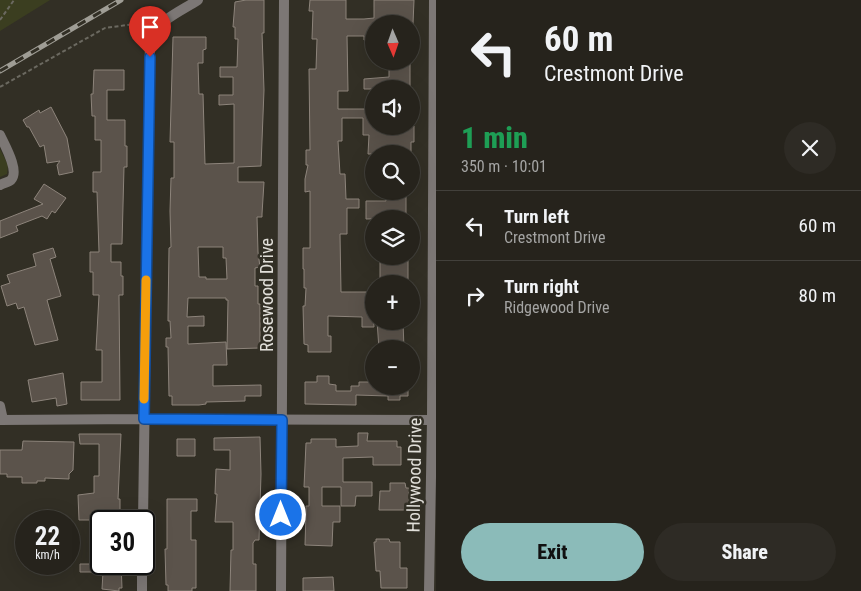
<!DOCTYPE html>
<html lang="en">
<head>
<meta charset="utf-8">
<style>
  :root { --surface:#26231c; --page:#2e2b25; --text:#f1f3f6; --muted:#a4a4a3; --line:#42403b; --accent:#8bbbb9 }
  body { margin:0; font-family:"Roboto Condensed",sans-serif; background:var(--page); color:var(--text); height:100vh; display:flex; flex-direction:column; font-size:19px; white-space:nowrap }
  * { box-sizing:border-box; margin:0 }
  p { font-size:16px; color:var(--muted) }
  .icon { flex:none; width:28px; height:28px; fill:none; stroke:currentColor; stroke-width:2; stroke-linecap:round; stroke-linejoin:round }
  .map { position:relative; flex:1; overflow:hidden }
  .panel { display:flex; flex-direction:column; background:var(--surface); width:425px }
  .panel>* { flex:none }
  .top-card { background:#26231c; color:var(--text); overflow:hidden }
  .needle { width:32px; rotate:178deg }
  .tools { position:absolute; left:365px; top:15px; display:grid; gap:10px }
  .tools a { display:grid; place-items:center; width:55px; height:55px; border-radius:50%; background:var(--surface); box-shadow:0 5px 20px #0002,0 0 0 1px var(--line); font-size:25px }
  .speed { position:absolute; left:15px; top:510px; display:flex; gap:10px; font-size:25px; font-weight:700; text-align:center }
  .speed>* { display:grid; place-content:center; width:65px; height:65px; border-radius:50%; background:var(--surface); box-shadow:0 5px 20px #0002,0 0 0 1px var(--line); line-height:1 }
  .speed small { font-size:12px; font-weight:400 }
  .speed .limit { border:2px solid #111; border-radius:8px; background:#fff; color:#111 }
  .pin { position:absolute; display:grid; place-items:center; width:42px; height:42px; color:#fff; margin:-51px -21px; border-radius:50% 50% 50% 0; rotate:-45deg; box-shadow:0 0 5px #0007 }
  .pin .icon { rotate:45deg }
  .me { position:absolute; width:55px; margin:-28px; rotate:0deg; stroke-linejoin:round; filter:drop-shadow(0 0 4px #0008) }
  .turn { display:flex; align-items:center; gap:18px; height:105px; padding:0 25px; font-size:22px }
  .turn .icon { width:65px; height:65px; stroke-width:2.5 }
  .turn b { display:block; font-size:35px; line-height:42px }
  .round { display:grid; place-items:center; flex:none; width:52px; height:52px; border-radius:26px; background:var(--page) }
  .summary { display:flex; align-items:center; justify-content:space-between; height:85px; padding:0 25px }
  h1 { font-size:30px; font-weight:800; line-height:38px; color:#1e9e55 }
  .primary-button { display:flex; gap:10px; margin-top:auto; padding:10px 25px }
  .primary-button a { flex:1; height:58px; border-radius:30px; background:var(--accent); color:#111; font-size:20px; font-weight:800; line-height:58px; text-align:center }
  .primary-button a+a { background:var(--page); color:var(--text) }
  ul { padding:0; list-style:none }
  li { display:flex; align-items:center; gap:15px; height:70px; padding:0 25px; border-top:1px solid var(--line) }
  li div { flex:1 }
  li b { display:block; font-size:19px }
  li em { font-style:normal }
  main { display:flex; flex:1; min-height:0 }
  .map>svg:first-child { display:block }
  .green { fill:#3b3e20 }
  .building { fill:#5b534b; stroke:#8d847b; fill-rule:evenodd }
  .lines { fill:none; stroke-linecap:round; stroke-linejoin:round }
  .path { stroke:#6b6960; stroke-width:2; stroke-dasharray:4 2.5; stroke-linecap:butt }
  .street { stroke:#7c7775; stroke-width:10 }
  .rail-casing { stroke:#9f9d95; stroke-width:5 }
  .rail { stroke:#322f25; stroke-width:3; stroke-dasharray:9; stroke-linecap:butt }
  .route-casing { stroke:#114b97; stroke-width:12 }
  .route { stroke:#1a73e8; stroke-width:9 }
  .slow { stroke:#f59e0b; stroke-width:9 }
  .labels { text-anchor:middle; dominant-baseline:central; stroke-width:5; stroke-linejoin:round; paint-order:stroke }
  .street-label { font-size:18px; fill:#e1dfd9; stroke:#322f25 }
</style>
</head>
<body>
<main>
<div class="map">
<svg width="436" height="591" viewBox="0 0 436 591">
  <rect width="100%" height="100%" fill="#322f25"/>
  <path class="green" d="M0,0H50L0,31Z
    M0,149L8,165L7,174L0,177Z"/>
  <path class="building" d="M246,0H264V33H262L264,90L261,166L238,167V182H264L262,214V217H257L258,252L260,267L255,268V286H258V304H260V348L227,349L228,300H226V298H188L187,317L204,316V326H188V344L226,342L227,365H213V386L261,385V396H245V401L206,402V404L199,405H172V396H169L168,347H166V338H171L170,321H168V317L169,248L171,247L170,211L171,178H174V142H170L173,37H206V49L203,50V63H198L199,94H203L205,164L234,163V104L219,105V95H233V77H220V67H237L238,39H235V27H233L235,2ZM198,247H223V258H226L227,279H206V277H199Z
    M310,0H346V19H364L374,18V0H414L413,24H374V41L364,40V36H347L348,91H338V109H374V126H414V142H411V154H368L369,135H363V118H342V141H338L340,174H345L346,199H359V208H347V234H340L341,292H372L374,327H362V317L328,316V336H331V352H308V345L304,344L303,306H305L306,288H304V269H303V248H310V191L305,192V179L308,165H306V150H310L309,69H316L317,39H312L313,11H309Z
    M389,61H410V89H364V79L389,77Z
    M94,70H124V90H107V120H125V146H127V167H124L122,244H111V262H121V276H123V295H119L120,400H81V382H102V350H96L99,295H93V272H90V252H99L97,192H93V172H101V140H95V116H92L91,94H93Z
    M51,107L67,138L73,172L59,175L57,165L60,161L47,163L44,145L40,147L29,127H27L23,120L39,110L40,113Z
    M44,184L66,198L55,213L52,211L47,219L42,216L16,226L18,231L0,238V221L43,204L34,199Z
    M386,191H406V218L366,219V201H386Z
    M53,248L56,257L50,259L61,296L47,300L58,340L35,345L24,307L18,309L16,303L7,306L1,286L10,283L7,275L36,266L33,254Z
    M380,256H408V284H380Z
    M377,321H403L404,349H379Z
    M63,373L67,404L57,406L56,398L32,402L28,380Z
    M317,376H329V384L336,385V391H351V386H359V382H374V386H408V396H400V400H388V396L356,395V405L305,404V382H317Z
    M358,433H368L367,441H397V447H401V465H373V457L343,458V482H372V496H356L355,506H341V487H322V506H340V522H333L332,546L305,545L306,512V506H309V487H304L306,443H311V439H336V447L358,446Z
    M79,434H121L118,499H120V515L92,513V520H79L78,495L94,493V476H99V444H80Z
    M260,437L261,474L259,540H255L253,543V564H256V591H230L231,550H233V522H215L217,494H215L216,469L230,470V450H214V438Z
    M177,439H195V456H177Z
    M23,441L74,442L73,470L69,474V479L45,478V481H37V483H22V477H7V474H0V450H22Z
    M390,483H405L406,488H409V510H379L380,491H390Z
    M167,499H197V511H191V540H196V588H192V591H168V585H166L165,549H167Z
    M376,539H389L390,542H400V568H407V588H381L380,571H376L374,542H376Z
    M90,552H101V564H121L122,588H119V591L102,589L103,572H80V564H90Z
    M333,577L334,591H303V578Z"/>
  <g class="lines">
    <path class="path" d="M0,20L14,0
      M0,87L105,28L135,24L142,30"/>
    <path class="street" d="M0,135C4,144 20,171 11,180C9,182 3,183 0,185
      M0,406L3,420
      M0,420L144,419L436,420
      M143,521L150,38C159,20 181,11 198,0
      M142,591V564
      M281,591L284,0
      M429,591L432,420L434,0"/>
    <defs>
      <path id="rail" d="M0,71L121,0"/>
    </defs>
    <use href="#rail" class="rail-casing"/>
    <use href="#rail" class="rail"/>
  </g>
  <g class="lines">
    <defs>
      <path id="route" d="M150,57L144,419L282,420L281,515"/>
    </defs>
    <use href="#route" class="route-casing"/>
    <use href="#route" class="route"/>
    <path class="slow" d="M144,399L146,280"/>
  </g>
  <g class="labels">
    <g class="street-label">
      <text transform="translate(266 295) rotate(-90)">Rosewood Drive</text>
      <text transform="translate(414 475) rotate(-89)">Hollywood Drive</text>
    </g>
  </g>
</svg>
<div class="tools">
<a><svg class="needle" viewBox="-14 -14 28 28"><path d="M0-13l5 13h-10z" fill="#e53935"/><path d="M0 13l5-13h-10z" fill="#a4a4a3"/></svg></a>
<a><svg class="icon" aria-label="sound" viewBox="0 0 24 24"><path d="M4 9h4l5-4v14l-5-4H4zM17 9q2 3 0 6"/></svg></a>
<a><svg class="icon" aria-label="search" viewBox="0 0 24 24"><circle cx="10" cy="10" r="6"/><path d="M15 15l6 6"/></svg></a>
<a><svg class="icon" aria-label="layers" viewBox="0 0 24 24"><path d="M12 4l9 5-9 5-9-5zM3 14l9 5 9-5"/></svg></a>
<a>+</a>
<a>−</a>
</div>
<div class="speed"><div>22<small>km/h</small></div><div class="limit">30</div></div>
<div class="pin" style="left:150px;top:57px;background:#d93025"><svg class="icon" aria-label="arrive" viewBox="0 0 24 24"><path d="M6 21V4h12l-3 4 3 4H6"/></svg></div>
<svg class="me" style="left:281px;top:515px" viewBox="-20 -20 40 40"><circle r="17" fill="#1a73e8" stroke="#fff" stroke-width="3"/><path d="M0-11L8 9 0 5-8 9z" fill="#fff"/></svg>
</div>
<section class="panel">
<div class="top-card">
<div class="turn"><svg class="icon" aria-label="left" viewBox="0 0 24 24"><path d="M17 20v-9H6M10 6l-5 5 5 5"/></svg><div><b>60 m</b>Crestmont Drive</div></div>
</div>
<div class="summary"><div><h1>1 min</h1><p>350 m · 10:01</p></div><a class="round"><svg class="icon" aria-label="close" viewBox="0 0 24 24"><path d="M6 6l12 12M18 6L6 18"/></svg></a></div>
<ul>
<li><svg class="icon" aria-label="left" viewBox="0 0 24 24"><path d="M17 20v-9H6M10 6l-5 5 5 5"/></svg><div><b>Turn left</b><p>Crestmont Drive</p></div><em>60 m</em></li>
<li><svg class="icon" aria-label="right" viewBox="0 0 24 24"><path d="M7 20v-9h11M14 6l5 5-5 5"/></svg><div><b>Turn right</b><p>Ridgewood Drive</p></div><em>80 m</em></li>
</ul>
<div class="primary-button"><a>Exit</a><a>Share</a></div>
</section>
</main>
</body>
</html>
